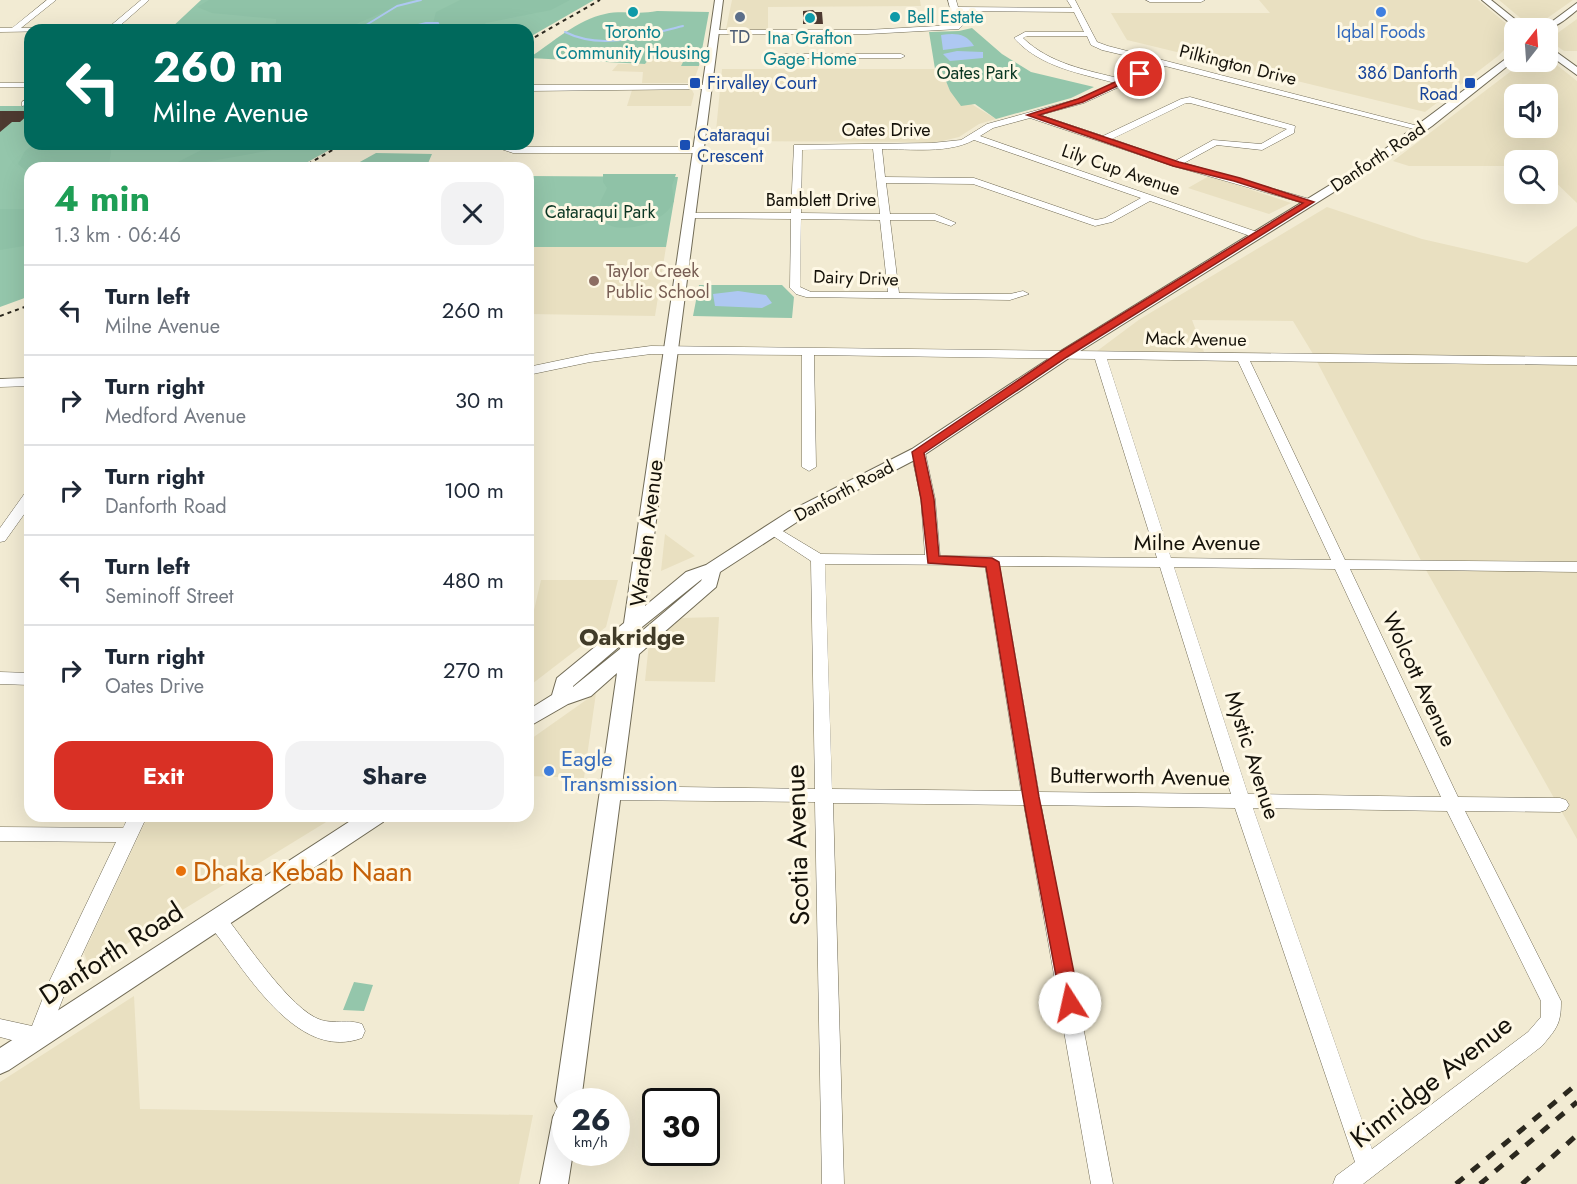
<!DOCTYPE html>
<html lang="en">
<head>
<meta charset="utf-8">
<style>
  :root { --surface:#fff; --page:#f2f2f3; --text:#1f2937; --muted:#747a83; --line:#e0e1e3; --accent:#d93025 }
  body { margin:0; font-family:Jost,sans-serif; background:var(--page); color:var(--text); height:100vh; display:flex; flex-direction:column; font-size:22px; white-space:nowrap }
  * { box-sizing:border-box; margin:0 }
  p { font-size:20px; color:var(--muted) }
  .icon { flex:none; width:33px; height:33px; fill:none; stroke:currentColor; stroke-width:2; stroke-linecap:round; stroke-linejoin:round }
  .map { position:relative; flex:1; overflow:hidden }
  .details { position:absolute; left:24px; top:162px; width:510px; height:660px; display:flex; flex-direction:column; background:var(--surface); border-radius:18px; box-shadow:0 6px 24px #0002 }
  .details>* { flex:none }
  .hud { position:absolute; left:24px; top:24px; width:510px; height:126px; border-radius:18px; box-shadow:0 6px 24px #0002; background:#00695c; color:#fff; overflow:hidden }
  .needle { width:39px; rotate:17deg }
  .fabs { position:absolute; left:1504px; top:18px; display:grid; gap:12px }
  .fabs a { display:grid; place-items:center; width:54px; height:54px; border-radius:12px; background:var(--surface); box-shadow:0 6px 24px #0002; font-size:30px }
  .speed { position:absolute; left:552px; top:1088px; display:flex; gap:12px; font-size:30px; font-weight:700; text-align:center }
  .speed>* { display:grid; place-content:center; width:78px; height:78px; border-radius:50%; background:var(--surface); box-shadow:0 6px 24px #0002; line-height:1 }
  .speed small { font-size:15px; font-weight:400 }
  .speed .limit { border:3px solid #111; border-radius:9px; background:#fff; color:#111 }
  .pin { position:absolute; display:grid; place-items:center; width:51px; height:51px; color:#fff; margin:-26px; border:3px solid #fff; border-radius:50%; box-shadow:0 2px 6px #0007 }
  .me { position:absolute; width:66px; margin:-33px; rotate:350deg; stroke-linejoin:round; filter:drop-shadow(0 0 4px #0008) }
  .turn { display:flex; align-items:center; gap:21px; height:126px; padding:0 30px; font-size:27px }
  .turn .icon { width:78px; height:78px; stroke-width:2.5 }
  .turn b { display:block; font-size:42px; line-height:51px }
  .round { display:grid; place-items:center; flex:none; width:63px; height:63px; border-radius:18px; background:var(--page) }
  .head { display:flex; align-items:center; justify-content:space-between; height:102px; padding:0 30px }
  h1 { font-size:36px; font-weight:700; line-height:45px; color:#1e9e55 }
  .cta { display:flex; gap:12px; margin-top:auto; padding:12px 30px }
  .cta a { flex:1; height:69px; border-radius:18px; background:var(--accent); color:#fff; font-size:24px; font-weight:700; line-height:69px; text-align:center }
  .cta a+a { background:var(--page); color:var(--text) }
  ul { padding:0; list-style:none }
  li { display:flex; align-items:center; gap:18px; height:90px; padding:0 30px; border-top:2px solid var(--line) }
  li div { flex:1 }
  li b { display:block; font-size:22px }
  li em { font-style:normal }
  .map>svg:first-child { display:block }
  .built { fill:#e9e0c1; fill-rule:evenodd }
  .green { fill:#94c6ab }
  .forest { fill:#8fc2a7 }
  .water { fill:#aec8f2 }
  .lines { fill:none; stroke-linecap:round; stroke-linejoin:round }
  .stream { stroke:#aec8f2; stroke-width:2 }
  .building { fill:#4e3a31 }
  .minor-casing { stroke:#716b56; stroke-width:1 }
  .major-casing { stroke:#716b56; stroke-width:2 }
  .minor { fill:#fff; fill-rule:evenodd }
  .major { fill:#fff; fill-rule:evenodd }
  .rail-far1 { stroke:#2b281e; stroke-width:2; stroke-dasharray:4 4; stroke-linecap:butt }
  .rail { stroke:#2b281e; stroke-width:5; stroke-dasharray:10 10; stroke-linecap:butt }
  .route { fill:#d93025; stroke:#8d1f18; stroke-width:1.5 }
  .culture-dot { fill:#0f9aa8; stroke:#fef8e5; stroke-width:2 }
  .shop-dot { fill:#3f7fe0; stroke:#fef8e5; stroke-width:2 }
  .service-dot { fill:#5c6f8a; stroke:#fef8e5; stroke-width:2 }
  .transit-dot { fill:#1a4fb4; stroke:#fef8e5; stroke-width:2 }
  .education-dot { fill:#8d6e63; stroke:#fef8e5; stroke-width:2 }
  .food-dot { fill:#e8710a; stroke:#fef8e5; stroke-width:2 }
  .labels { text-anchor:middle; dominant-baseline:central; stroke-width:6; stroke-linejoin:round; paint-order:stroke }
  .far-culture-label { font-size:18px; fill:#0d838f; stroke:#fef8e5 }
  .far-shop-label { font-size:18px; fill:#366cbe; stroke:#fef8e5 }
  .far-service-label { font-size:18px; fill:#4e5e75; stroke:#fef8e5 }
  .far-street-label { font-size:18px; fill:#15120a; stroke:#fef8e5 }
  .far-park-label { font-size:18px; fill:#0b3623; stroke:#fef8e5 }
  .far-transit-label { font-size:18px; fill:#164399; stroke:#fef8e5; text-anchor:start }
  .far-education-label { font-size:18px; fill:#785e54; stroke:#fef8e5; text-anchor:start }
  .street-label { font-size:22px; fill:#15120a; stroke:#fef8e5 }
  .shop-label { font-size:22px; fill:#366cbe; stroke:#fef8e5; text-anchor:start }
  .neighbourhood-label { font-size:24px; font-weight:bold; fill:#413b28; stroke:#fef8e5 }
  .near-street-label { font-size:27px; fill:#15120a; stroke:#fef8e5 }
  .near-food-label { font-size:27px; fill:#c56008; stroke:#fef8e5; text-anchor:start }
</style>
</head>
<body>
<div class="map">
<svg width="1577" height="1184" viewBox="0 0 1577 1184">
  <rect width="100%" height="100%" fill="#f2ebd3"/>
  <path class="built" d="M732,0H920L921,6L768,7V30L726,29Z
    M1259,0H1478L1515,31V39L1498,56L1425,112L1127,40L1111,13H1270Z
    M1499,0H1573L1536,26L1531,27Z
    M1577,19V51H1564L1548,40Z
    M1548,58L1577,81V203L1548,175V160H1515V166H1409L1393,161L1523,62H1548ZM1515,94H1548V128H1515Z
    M649,59L685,60L681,66H699L693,83H642L643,72L612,71L618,64H645Z
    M722,69H941L950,91L996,119L979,124L959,137L938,142L715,141Z
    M632,90H692L694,94L691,106H627Z
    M1209,176L1291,203L1269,214L1188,188Z
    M1327,207L1422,239L1527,263L1577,226V839L1426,570L1313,354L1293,321L1192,320L1204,352L1097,351L1140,319Z
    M528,247H666L655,316L528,314Z
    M665,534L695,556L661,571Z
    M541,580H618L606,627L528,687V636Z
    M719,617L715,682L645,681L649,643L680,618Z
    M596,693L584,778L528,776V741Z
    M148,816H336L89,967L84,953Z
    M134,996L140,1109L533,1115L519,1184H0V1082Z"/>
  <path class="green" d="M201,0H594L528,38V30H169Z
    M657,11L709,12L699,66H681L684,60L649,59L645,64L529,58C552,43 578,19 605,14C622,10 639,15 657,11Z
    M972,28L1002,54L1031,72L1094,87L1071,98L996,119L975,104L961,106L950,91L941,69H935L929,32L959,31Z
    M0,106H30V144H340L297,168H30V296L0,307Z
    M376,153L432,154L426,168H349Z
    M528,176L678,177L666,247H528Z
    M699,285H782L794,297L792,318L693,316Z
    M354,982L373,985L364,1011L343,1010Z"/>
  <path class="forest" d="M209,0H412L342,30H259L276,23V19L212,13L197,7Z
    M460,0H570L551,10L486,23L483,26L482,29L485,30H420L433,23L436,12Z
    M34,144H112L109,166L30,168V174L18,164L25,151Z
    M213,144H305L206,162L185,165L176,163Z
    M603,174H676L672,186L674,201C672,205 669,210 665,213C649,227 610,237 598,215L601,200L607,188L603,182Z
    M0,209H30V245L0,250Z"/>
  <path class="water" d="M941,35C955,33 966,33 974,46L943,50Z
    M957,51L983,52V58L950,61L943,54Z
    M738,291L766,295L772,303L762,308L715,306L713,294Z"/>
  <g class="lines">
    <path class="stream" d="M358,30L397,6L421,0
      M399,30L426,23H438L440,28L492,27
      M565,32C603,51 644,35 683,26"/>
  </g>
  <path class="building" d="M813,10L815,12H822L823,24H803V11Z
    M0,111H30V113L20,122H12L0,132Z"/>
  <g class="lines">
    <defs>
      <path id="minor" d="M47,0H56L21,28L109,27L141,0H149L115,30L0,32V28H12Z
        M948,0H956L958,7L1072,8L1067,0H1075L1097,42L1108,46L1426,128L1422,131L1165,66L1084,103L1040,115L1103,136L1181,99L1190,97L1295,126L1294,133L1262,150L1217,145L1184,163L1313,200V204L1310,205L1173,166L1030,118L993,128L980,136L1260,233V237L1256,238L1150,201L1112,222L1095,226L973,184L886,183L890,214H935L956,223L951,226L934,220H890L899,293L1010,294L1023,291L1029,294L1010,300L806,297L796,294L790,288L791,219L686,218V214L690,213H791L794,145L932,143L961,140L987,124L1078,99L1115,83C1079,73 1040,67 1014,38L1025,32H1084L1074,12L959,11L963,25L959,29L867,34H715L711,32L715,30H867L954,25ZM1027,36H1087L1091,45L1102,50L1157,63L1122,79C1086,70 1050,64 1023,38ZM1186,103H1190L1287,129L1261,144L1213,140L1175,161L1112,139ZM974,140L1141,198L1105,218L1096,220L974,178L885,177L882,149C910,149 949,154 974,140ZM873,149L880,214L801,213L802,150ZM801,219L880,220L888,292H811L800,287Z
        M1146,0H1205L1201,2H1150Z
        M784,54H901L905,56L901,58H781V54Z
        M0,83H30V87H0Z
        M528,85H706L710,87L706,89L528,91Z
        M30,96V104L22,106V102Z
        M497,144L514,147H698L703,150L698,153H513L501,149Z
        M651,346L1577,357V365L1250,361L1345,560L1577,562V572L1350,569L1458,797L1560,798L1566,800L1569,805L1566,810L1560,812L1465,811L1561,1001C1561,1024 1557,1028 1542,1046L1363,1184H1333L1336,1176L1355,1162L1235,808L1041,805L1113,1184H1091L1024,805L833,803L844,1184H822L815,802L611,800L605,798L602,793L605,788L611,786L815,789L811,561L764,530L766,527H776L821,554L925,555L921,499L911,452L913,449L918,448L925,452L935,499L940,556L1157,558L1095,359L814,355L816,467L809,471L802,467V355L651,354L590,362L528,375V367L590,354ZM1107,359L1238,361L1331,560L1171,558ZM825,564L985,565L1021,791L832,789ZM1000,566L1160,567L1231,794L1039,792ZM1174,567L1335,569L1441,797L1248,794ZM1253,808L1447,811L1541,1001V1017L1528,1032L1372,1149Z
        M30,378V386L0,387V379Z
        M30,492V506L5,541L0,542V528L25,493Z
        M0,672L30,673V685L0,684Z
        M129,816H147L70,980L45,1044L38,1047L0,1037V1019L32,1026L50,980L116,842L0,841V827L123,828Z
        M216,911L223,913C244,939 290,1010 321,1020C334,1024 349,1019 362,1024L365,1031L362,1038C295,1063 244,967 209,925L206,919L209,913Z"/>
      <path id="major" d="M715,0H723L645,606L686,572L706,565L788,512L912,449L1059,352L1369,161L1515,52V60L1432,126L1377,165L1069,358L924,455L800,520L720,572L716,587L639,654L581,1101H566V1152H573L568,1184H540L553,1117L558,1108L555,1101L617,673L591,696L568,704L528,727V710L552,695L557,678L624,623ZM702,579L701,581L642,631V627ZM621,645L620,649L573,687V686Z
        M1482,0H1491L1526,28H1516Z
        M1577,3V10C1563,21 1555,30 1538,28L1550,23Z
        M1548,46L1577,67V75L1548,54Z
        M358,816H386L383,822L9,1070L0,1074V1048Z"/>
    </defs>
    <use href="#minor" class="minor-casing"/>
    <use href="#major" class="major-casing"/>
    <use href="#minor" class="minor"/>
    <use href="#major" class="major"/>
    <path class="rail-far1" d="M528,41L600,0
      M301,168L343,144
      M0,316L30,305"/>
    <path class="rail" d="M1456,1184L1577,1084
      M1480,1184L1577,1102
      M1522,1184L1577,1135"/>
  </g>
  <path class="route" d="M1137,72L1143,74L1083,102L1039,115L1179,162L1240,178L1314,202L1067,357L924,453L934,499L939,556L992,558L999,562L1039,797L1080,1003L1077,1009L1070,1012L1064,1009L1061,1003L1023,797L986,567L928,563L921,499L912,452L1060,352L1303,203L1234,181L1173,166L1027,115L1078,99Z"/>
  <g class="culture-dot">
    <circle cx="633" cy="12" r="6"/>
    <circle cx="895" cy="17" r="6"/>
    <circle cx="810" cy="18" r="6"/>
  </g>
  <g class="shop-dot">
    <circle cx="1381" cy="12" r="6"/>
    <circle cx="549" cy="771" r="6"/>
  </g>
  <circle class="service-dot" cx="740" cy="17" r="6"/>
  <g class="transit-dot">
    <rect x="689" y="77" width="12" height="12" rx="3"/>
    <rect x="1464" y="77" width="12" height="12" rx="3"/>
    <rect x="679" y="139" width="12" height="12" rx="3"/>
  </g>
  <circle class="education-dot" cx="594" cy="281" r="6"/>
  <circle class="food-dot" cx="181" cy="871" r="6"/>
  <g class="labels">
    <g class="far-culture-label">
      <text x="907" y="17" text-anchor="start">Bell Estate</text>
      <text x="633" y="32">Toronto<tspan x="633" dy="21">Community Housing</tspan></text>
      <text x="810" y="38">Ina Grafton<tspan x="810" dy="21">Gage Home</tspan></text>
    </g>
    <g class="far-shop-label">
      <text x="1381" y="32">Iqbal Foods</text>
    </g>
    <g class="far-service-label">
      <text x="740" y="37">TD</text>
    </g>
    <g class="far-street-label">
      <text transform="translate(1238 65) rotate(14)">Pilkington Drive</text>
      <text x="886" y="130">Oates Drive</text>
      <text transform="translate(1378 157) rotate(-34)">Danforth Road</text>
      <text transform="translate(1121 170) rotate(19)">Lily Cup Avenue</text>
      <text x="821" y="200">Bamblett Drive</text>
      <text transform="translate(856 278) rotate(2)">Dairy Drive</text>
      <text transform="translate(1196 339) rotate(1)">Mack Avenue</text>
      <text transform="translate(844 491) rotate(-28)">Danforth Road</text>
    </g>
    <g class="far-park-label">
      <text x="977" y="73">Oates Park</text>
      <text x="600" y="212">Cataraqui Park</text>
    </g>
    <g class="far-transit-label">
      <text x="1458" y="73" text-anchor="end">386 Danforth<tspan x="1458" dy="21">Road</tspan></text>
      <text x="707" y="83">Firvalley Court</text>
      <text x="697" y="135">Cataraqui<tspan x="697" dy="21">Crescent</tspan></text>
    </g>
    <g class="far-education-label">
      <text x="606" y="271">Taylor Creek<tspan x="606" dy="21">Public School</tspan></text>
    </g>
    <g class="street-label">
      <text transform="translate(646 533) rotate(-83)">Warden Avenue</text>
      <text x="1197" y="542">Milne Avenue</text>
      <text transform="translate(1420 679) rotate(65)">Wolcott Avenue</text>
      <text transform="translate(1253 755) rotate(72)">Mystic Avenue</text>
      <text transform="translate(1140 776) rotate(1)">Butterworth Avenue</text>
    </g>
    <g class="shop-label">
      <text x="561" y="758">Eagle<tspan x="561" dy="25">Transmission</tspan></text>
    </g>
    <g class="neighbourhood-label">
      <text x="632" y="636">Oakridge</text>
    </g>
    <g class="near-street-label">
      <text transform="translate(797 845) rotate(-92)">Scotia Avenue</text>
      <text transform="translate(111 953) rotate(-33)">Danforth Road</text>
      <text transform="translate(1431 1081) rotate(-38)">Kimridge Avenue</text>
    </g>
    <g class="near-food-label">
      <text x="193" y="871">Dhaka Kebab Naan</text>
    </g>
  </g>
</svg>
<div class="fabs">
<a><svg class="needle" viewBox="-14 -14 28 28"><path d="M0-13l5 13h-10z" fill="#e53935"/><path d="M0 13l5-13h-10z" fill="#747a83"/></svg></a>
<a><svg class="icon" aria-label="sound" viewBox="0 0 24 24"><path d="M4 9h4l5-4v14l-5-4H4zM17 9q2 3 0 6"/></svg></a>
<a><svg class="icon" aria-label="search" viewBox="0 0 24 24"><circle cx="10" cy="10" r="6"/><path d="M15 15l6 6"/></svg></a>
</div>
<div class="speed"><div>26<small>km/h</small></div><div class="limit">30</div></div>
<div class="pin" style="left:1140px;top:74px;background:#d93025"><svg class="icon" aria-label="arrive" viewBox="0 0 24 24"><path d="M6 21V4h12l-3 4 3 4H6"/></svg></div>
<svg class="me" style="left:1070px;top:1003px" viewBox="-20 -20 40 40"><circle r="19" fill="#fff"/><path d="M0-13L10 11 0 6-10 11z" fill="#d93025"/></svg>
<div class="hud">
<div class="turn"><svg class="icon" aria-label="left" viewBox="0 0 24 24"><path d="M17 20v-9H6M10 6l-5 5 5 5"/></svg><div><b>260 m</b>Milne Avenue</div></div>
</div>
<section class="details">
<div class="head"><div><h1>4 min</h1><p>1.3 km · 06:46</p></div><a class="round"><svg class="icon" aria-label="close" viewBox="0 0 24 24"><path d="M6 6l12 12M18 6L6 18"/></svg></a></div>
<ul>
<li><svg class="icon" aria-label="left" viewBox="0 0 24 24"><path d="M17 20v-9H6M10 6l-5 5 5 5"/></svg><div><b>Turn left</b><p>Milne Avenue</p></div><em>260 m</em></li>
<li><svg class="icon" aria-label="right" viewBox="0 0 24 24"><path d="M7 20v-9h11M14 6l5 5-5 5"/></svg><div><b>Turn right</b><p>Medford Avenue</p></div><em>30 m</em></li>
<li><svg class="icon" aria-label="right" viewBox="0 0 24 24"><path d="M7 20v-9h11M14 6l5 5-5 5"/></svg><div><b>Turn right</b><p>Danforth Road</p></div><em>100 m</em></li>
<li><svg class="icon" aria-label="left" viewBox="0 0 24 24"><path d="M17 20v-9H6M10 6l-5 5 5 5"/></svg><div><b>Turn left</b><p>Seminoff Street</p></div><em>480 m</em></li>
<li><svg class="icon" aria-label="right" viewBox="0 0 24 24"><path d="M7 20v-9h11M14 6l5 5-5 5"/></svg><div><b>Turn right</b><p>Oates Drive</p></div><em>270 m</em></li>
</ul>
<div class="cta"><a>Exit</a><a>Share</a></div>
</section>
</div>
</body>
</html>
